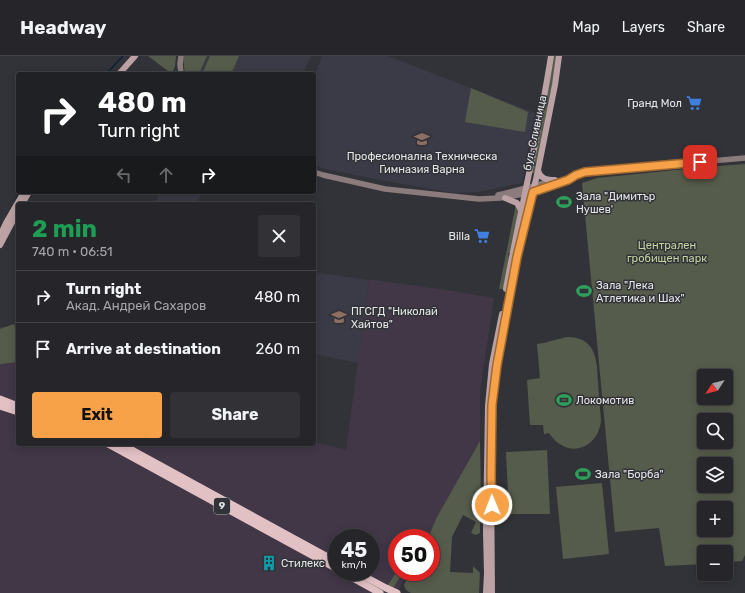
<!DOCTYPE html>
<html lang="en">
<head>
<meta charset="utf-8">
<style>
  :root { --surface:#26262a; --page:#323236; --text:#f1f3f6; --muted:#a4a5a8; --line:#424347; --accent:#f7a248 }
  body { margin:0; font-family:Rubik,sans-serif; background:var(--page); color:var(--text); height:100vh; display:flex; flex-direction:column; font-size:15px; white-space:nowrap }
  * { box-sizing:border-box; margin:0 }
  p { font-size:13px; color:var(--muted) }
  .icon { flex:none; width:22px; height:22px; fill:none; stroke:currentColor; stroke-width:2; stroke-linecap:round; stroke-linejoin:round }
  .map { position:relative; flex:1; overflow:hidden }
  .drawer { position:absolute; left:16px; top:146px; width:300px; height:244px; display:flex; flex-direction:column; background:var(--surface); border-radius:4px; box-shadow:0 2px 10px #0003,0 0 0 1px var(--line) }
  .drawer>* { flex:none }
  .guide { position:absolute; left:16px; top:16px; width:300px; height:122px; border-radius:4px; box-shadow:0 2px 10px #0003,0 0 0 1px var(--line); background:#202124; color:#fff; overflow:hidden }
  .needle { width:26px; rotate:234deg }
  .tools { position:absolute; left:697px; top:313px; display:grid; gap:8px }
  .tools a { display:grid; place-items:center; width:36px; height:36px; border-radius:4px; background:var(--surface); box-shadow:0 2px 10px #0003,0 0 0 1px var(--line); font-size:20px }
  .speed { position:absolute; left:328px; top:473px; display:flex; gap:8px; font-size:20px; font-weight:700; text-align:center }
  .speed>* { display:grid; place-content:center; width:52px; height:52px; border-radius:50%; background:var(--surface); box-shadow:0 2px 10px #0003,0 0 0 1px var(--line); line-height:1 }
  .speed small { font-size:10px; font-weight:400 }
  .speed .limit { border:6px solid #d22; background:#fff; color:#111 }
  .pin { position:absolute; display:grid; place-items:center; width:34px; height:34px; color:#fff; margin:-17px; border-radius:8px; box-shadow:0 2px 6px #0006 }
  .me { position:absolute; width:44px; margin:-22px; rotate:359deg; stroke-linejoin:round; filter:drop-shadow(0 0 3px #0008) }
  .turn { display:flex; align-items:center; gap:14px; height:84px; padding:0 16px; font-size:18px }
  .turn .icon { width:52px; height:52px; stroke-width:2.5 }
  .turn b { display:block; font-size:28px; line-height:34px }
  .lanes { display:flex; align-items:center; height:38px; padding:0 16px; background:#0003; justify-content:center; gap:20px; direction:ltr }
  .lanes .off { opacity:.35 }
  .round { display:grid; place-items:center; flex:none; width:42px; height:42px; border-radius:4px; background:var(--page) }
  .summary { display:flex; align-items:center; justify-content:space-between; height:68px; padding:0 16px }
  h1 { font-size:24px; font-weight:700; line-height:30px; color:#1e9e55 }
  .action { display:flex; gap:8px; margin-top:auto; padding:8px 16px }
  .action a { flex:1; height:46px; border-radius:4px; background:var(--accent); color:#111; font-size:16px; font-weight:700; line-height:46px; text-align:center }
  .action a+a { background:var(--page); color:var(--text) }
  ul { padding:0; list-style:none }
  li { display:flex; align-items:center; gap:12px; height:52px; padding:0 16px; border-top:1px solid var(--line) }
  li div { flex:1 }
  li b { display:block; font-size:15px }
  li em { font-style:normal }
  header { display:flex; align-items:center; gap:24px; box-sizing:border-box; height:56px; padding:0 20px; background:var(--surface); border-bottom:1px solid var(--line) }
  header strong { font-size:19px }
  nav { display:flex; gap:22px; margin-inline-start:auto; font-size:14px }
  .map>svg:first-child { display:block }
  .built { fill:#3a3b46 }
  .industrial { fill:#413747; fill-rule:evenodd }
  .green { fill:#565c4b; fill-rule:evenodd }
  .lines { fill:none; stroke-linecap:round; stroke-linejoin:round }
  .stream { stroke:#0a2233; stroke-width:1.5 }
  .tertiary { stroke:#8b7b7c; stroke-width:5.5 }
  .secondary { stroke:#bca2a5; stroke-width:6 }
  .primary { stroke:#e2c1c5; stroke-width:7 }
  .route-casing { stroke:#a1692f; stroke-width:10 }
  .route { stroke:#f7a248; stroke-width:7 }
  .labels { text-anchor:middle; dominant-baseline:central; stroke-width:3; stroke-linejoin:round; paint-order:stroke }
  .shield { fill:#323338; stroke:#b0b0b4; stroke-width:1 }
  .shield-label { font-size:10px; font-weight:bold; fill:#e6e6e9 }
  .poi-label { font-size:11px; fill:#e6e6e9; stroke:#323338; text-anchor:start }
  .street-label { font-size:11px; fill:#e6e6e9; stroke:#323338 }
  .park-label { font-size:11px; fill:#c3d59f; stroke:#323338 }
</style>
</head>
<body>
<header>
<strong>Headway</strong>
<nav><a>Map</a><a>Layers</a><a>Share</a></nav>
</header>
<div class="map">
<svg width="745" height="537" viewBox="0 0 745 537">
  <rect width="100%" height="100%" fill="#323338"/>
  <path class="built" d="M207,0H311L303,18H199Z
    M322,0H388L535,57L522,127L478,136L454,137L386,125L325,113L314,109V22Z
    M160,136H202L196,148H155Z
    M314,216L369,224L358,307L314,298Z"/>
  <path class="industrial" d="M369,224H374L447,234L494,242L480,335V385L427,482H397V516H408L397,537H0V271L18,270V388H314V386L346,394ZM337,482H371V516H337Z"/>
  <path class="green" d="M148,0H176L175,10L172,18Z
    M184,0H207L199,18H185L183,3Z
    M210,0H239L231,18H202Z
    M551,0H559L537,119L529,116Z
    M471,32L528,56L525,76L465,66Z
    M745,108V499L742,505L726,506V496H704V508L665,510L659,472L615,476L582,127L597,122L706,111ZM704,320H726V342H704ZM704,364H726V386H704ZM704,408H726V430H704ZM704,452H726V474H704Z
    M516,148L520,151L513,193L508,198L509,202L504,233H499Z
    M14,268L18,278V306L0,308V273Z
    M569,281C597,282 597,306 598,327C599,340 600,352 601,365C597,395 566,403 549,377L544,378L543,369H530L527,324L540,322L537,288C548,287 558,282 569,281Z
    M480,385L481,441L477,444V459L480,460V477L476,479L471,477L476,466L463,459L452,481L450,516L473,517V510L480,517L479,537H411C407,535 405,533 404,529L410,516H431V482H428L437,461Z
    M547,394L550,458H509L506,396Z
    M602,427L609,498L563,503L556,431Z
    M397,515V516H403L392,534L386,532L383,537L342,516H356L386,532Z"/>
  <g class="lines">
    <path class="stream" d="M106,18L123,0
      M15,146L20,136"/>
    <path class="tertiary" d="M181,0L180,8L181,18
      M314,116L323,119L385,133L479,143L500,142L524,138L568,124L576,119
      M574,120L585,116L745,102
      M498,139C517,135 535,129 554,125"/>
    <path class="secondary" d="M119,18L135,0
      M538,114C540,123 547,124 555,124
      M505,142L517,147L521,154
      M22,148L29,136
      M0,180L6,167L24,136
      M0,189L18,155
      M506,233C520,155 539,78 551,0
      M486,537L487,517L486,476L488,350L492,308L502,258
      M492,537L491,420L492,360L494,336L501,285L511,229L517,201L537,119L555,29L559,0"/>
    <path class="primary" d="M0,343L18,350
      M0,350L18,356
      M108,388L337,513
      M121,388L337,506
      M342,516L380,537
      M356,516L386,532L397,537"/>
  </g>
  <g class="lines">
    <defs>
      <path id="route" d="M492,449L491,420L492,349L497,309L517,201L533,136L568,124L576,119L585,116L700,106"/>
    </defs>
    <use href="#route" class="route-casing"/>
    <use href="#route" class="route"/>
  </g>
  <defs>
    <symbol id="supermarket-bare" viewBox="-9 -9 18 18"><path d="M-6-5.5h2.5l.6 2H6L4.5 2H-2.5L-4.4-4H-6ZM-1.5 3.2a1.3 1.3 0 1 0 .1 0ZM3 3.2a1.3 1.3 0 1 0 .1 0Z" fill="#3f7fe0" stroke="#323338" stroke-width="2.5" paint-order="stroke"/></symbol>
    <symbol id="school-bare" viewBox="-9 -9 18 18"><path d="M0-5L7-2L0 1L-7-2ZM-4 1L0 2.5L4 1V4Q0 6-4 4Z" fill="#8d6e63" stroke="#323338" stroke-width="2.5" paint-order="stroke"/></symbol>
    <symbol id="stadium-bare" viewBox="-9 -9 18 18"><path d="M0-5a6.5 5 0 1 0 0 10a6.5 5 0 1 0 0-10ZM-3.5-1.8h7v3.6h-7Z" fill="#2e9e5b" stroke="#323338" stroke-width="2.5" paint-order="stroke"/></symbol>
    <symbol id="building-bare" viewBox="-9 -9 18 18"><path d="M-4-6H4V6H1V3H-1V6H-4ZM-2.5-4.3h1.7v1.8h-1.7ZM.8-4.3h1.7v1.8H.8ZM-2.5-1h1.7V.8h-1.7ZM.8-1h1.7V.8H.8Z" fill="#0f9aa8" stroke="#323338" stroke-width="2.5" paint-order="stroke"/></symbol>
  </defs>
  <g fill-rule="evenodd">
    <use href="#supermarket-bare" x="683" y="36" width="22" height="22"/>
    <use href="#school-bare" x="411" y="72" width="22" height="22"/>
    <use href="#stadium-bare" x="553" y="135" width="22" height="22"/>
    <use href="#supermarket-bare" x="471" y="169" width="22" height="22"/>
    <use href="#stadium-bare" x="573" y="224" width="22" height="22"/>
    <use href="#school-bare" x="328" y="250" width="22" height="22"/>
    <use href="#stadium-bare" x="553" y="333" width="22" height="22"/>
    <use href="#stadium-bare" x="572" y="407" width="22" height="22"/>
    <use href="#building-bare" x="258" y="496" width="22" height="22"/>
  </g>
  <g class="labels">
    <rect class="shield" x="214" y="442" width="16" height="16" rx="3"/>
    <g class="shield-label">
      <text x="222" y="450">9</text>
    </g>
    <g class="poi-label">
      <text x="682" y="47" text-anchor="end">Гранд Мол</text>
      <text x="422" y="100" text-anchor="middle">Професионална Техническа<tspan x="422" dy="13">Гимназия Варна</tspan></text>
      <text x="576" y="140">Зала "Димитър<tspan x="576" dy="13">Нушев'</tspan></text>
      <text x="470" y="180" text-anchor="end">Billa</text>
      <text x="596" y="229">Зала "Лека<tspan x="596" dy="13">Атлетика и Шах"</tspan></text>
      <text x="351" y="255">ПГСГД "Николай<tspan x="351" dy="13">Хайтов"</tspan></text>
      <text x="576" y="344">Локомотив</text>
      <text x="595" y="418">Зала "Борба"</text>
      <text x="281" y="507">Стилекс</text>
    </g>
    <g class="street-label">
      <text transform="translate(535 77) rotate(-78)">бул. Сливница</text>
    </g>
    <g class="park-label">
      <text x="667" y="189">Централен<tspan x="667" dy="13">гробищен парк</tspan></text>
    </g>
  </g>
</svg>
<div class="tools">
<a><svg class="needle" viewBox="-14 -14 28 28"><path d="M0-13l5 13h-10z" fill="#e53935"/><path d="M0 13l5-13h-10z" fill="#a4a5a8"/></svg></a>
<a><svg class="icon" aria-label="search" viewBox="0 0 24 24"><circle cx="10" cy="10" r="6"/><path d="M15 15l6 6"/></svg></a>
<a><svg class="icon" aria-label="layers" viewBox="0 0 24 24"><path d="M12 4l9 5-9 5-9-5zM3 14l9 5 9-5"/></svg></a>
<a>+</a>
<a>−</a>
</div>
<div class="speed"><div>45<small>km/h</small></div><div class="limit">50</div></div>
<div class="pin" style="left:700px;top:106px;background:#d93025"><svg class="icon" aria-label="arrive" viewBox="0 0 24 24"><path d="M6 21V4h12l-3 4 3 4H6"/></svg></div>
<svg class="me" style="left:492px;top:449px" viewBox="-20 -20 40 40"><circle r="17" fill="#f7a248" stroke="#fff" stroke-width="3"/><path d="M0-11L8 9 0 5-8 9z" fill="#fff"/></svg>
<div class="guide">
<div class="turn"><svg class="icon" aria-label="right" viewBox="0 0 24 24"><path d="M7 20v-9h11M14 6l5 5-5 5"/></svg><div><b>480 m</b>Turn right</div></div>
<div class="lanes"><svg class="icon off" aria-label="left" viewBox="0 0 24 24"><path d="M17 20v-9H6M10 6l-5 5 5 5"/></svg><svg class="icon off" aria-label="ahead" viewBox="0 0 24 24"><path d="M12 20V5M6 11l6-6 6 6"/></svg><svg class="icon" aria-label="right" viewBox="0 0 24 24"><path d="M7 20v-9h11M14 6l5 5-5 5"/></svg></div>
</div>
<section class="drawer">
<div class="summary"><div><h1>2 min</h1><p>740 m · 06:51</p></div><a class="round"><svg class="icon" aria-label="close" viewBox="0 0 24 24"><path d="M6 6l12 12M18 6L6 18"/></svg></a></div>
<ul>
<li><svg class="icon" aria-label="right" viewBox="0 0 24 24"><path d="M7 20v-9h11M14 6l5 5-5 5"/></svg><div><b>Turn right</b><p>Акад. Андрей Сахаров</p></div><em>480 m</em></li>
<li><svg class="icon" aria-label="arrive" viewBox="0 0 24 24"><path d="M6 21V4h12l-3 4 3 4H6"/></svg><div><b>Arrive at destination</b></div><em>260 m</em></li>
</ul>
<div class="action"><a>Exit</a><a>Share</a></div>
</section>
</div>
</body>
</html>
